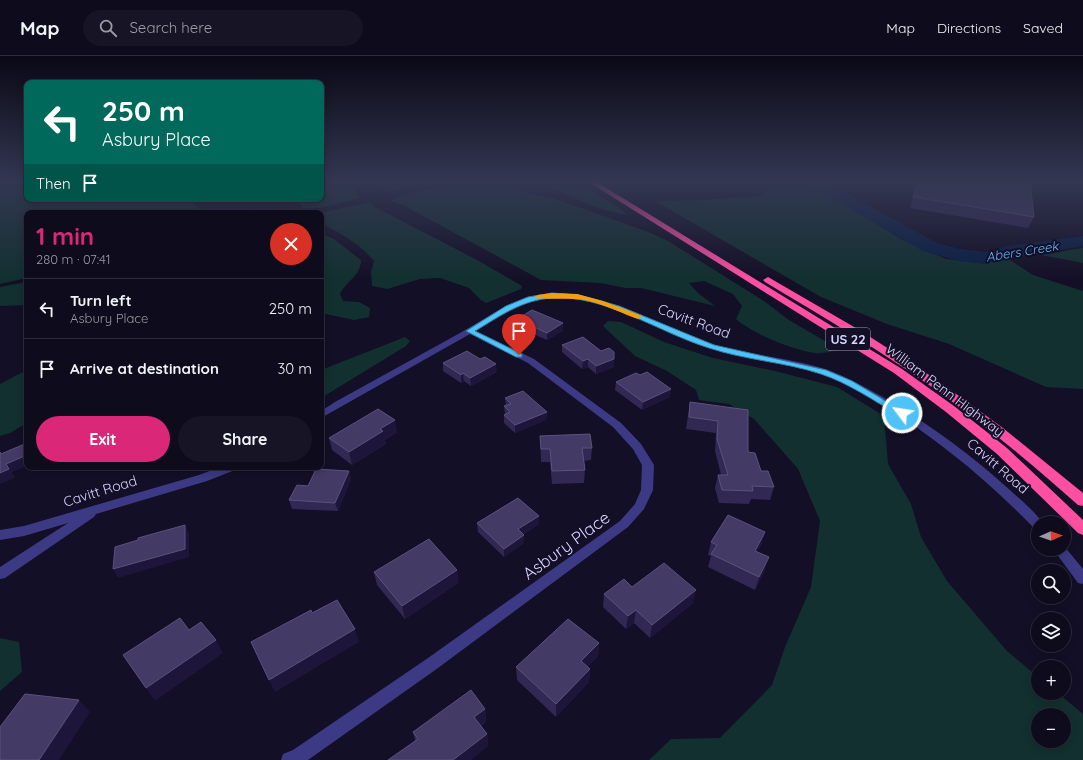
<!DOCTYPE html>
<html lang="en">
<head>
<meta charset="utf-8">
<style>
  :root { --surface:#0e0b1c; --page:#171425; --text:#f1f3f6; --muted:#9b9ba3; --line:#2e2b3b; --accent:#db2777 }
  body { margin:0; font-family:Quicksand,sans-serif; background:var(--page); color:var(--text); height:100vh; display:flex; flex-direction:column; font-size:15px; white-space:nowrap }
  * { box-sizing:border-box; margin:0 }
  p { font-size:13px; color:var(--muted) }
  .icon { flex:none; width:22px; height:22px; fill:none; stroke:currentColor; stroke-width:2; stroke-linecap:round; stroke-linejoin:round }
  .map { position:relative; flex:1; overflow:hidden }
  .panel { position:absolute; left:24px; top:154px; width:300px; height:260px; display:flex; flex-direction:column; background:var(--surface); border-radius:8px; box-shadow:0 2px 10px #0003,0 0 0 1px var(--line) }
  .panel>* { flex:none }
  .banner { position:absolute; left:24px; top:24px; width:300px; height:122px; border-radius:8px; box-shadow:0 2px 10px #0003,0 0 0 1px var(--line); background:#00695c; color:#fff; overflow:hidden }
  .needle { width:26px; rotate:88deg }
  .tools { position:absolute; left:1031px; top:460px; display:grid; gap:8px }
  .tools a { display:grid; place-items:center; width:40px; height:40px; border-radius:50%; background:var(--surface); box-shadow:0 2px 10px #0003,0 0 0 1px var(--line); font-size:20px }
  .pin { position:absolute; display:grid; place-items:center; width:34px; height:34px; color:#fff; margin:-41px -17px; border-radius:50% 50% 50% 0; rotate:-45deg; box-shadow:0 0 4px #0007 }
  .pin .icon { rotate:45deg }
  .me { position:absolute; width:44px; margin:-22px; rotate:301deg; stroke-linejoin:round; filter:drop-shadow(0 0 3px #0008) }
  .turn { display:flex; align-items:center; gap:14px; height:84px; padding:0 12px; font-size:18px }
  .turn .icon { width:52px; height:52px; stroke-width:2.5 }
  .turn b { display:block; font-size:28px; line-height:34px }
  .then { display:flex; align-items:center; height:38px; padding:0 12px; background:#0003; gap:8px; font-size:15px }
  .round { display:grid; place-items:center; flex:none; width:42px; height:42px; border-radius:21px; background:var(--page) }
  .head { display:flex; align-items:center; justify-content:space-between; height:68px; padding:0 12px }
  h1 { font-size:24px; font-weight:700; line-height:30px; color:var(--accent) }
  .action { display:flex; gap:8px; margin-top:auto; padding:8px 12px }
  .action a { flex:1; height:46px; border-radius:24px; background:var(--accent); color:#fff; font-size:16px; font-weight:700; line-height:46px; text-align:center }
  .action a+a { background:var(--page); color:var(--text) }
  ul { padding:0; list-style:none }
  li { display:flex; align-items:center; gap:12px; height:60px; padding:0 12px; border-top:1px solid var(--line) }
  li div { flex:1 }
  li b { display:block; font-size:15px }
  li em { font-style:normal }
  header { display:flex; align-items:center; gap:24px; box-sizing:border-box; height:56px; padding:0 20px; background:var(--surface); border-bottom:1px solid var(--line) }
  header strong { font-size:19px }
  nav { display:flex; gap:22px; margin-inline-start:auto; font-size:14px }
  .search { width:280px; height:36px; background:var(--page); display:flex; align-items:center; gap:10px; box-sizing:border-box; padding:0 14px; border-radius:22px; color:var(--muted); font-size:15px }
  .map>svg:first-child { display:block }
  .green { fill:#12302f; fill-rule:evenodd }
  .lines { fill:none; stroke-linecap:round; stroke-linejoin:round }
  .river { fill:#0a1f44; fill-rule:evenodd }
  .minor { fill:#3d3a85; fill-rule:evenodd }
  .major { fill:#c25bff; fill-rule:evenodd }
  .highway { fill:#ff4fa3; fill-rule:evenodd }
  .wall { fill:#312854 }
  .shaded-wall { fill:#1d163a }
  .building { fill:#433a66; stroke:#5a527e }
  .route { fill:#4fc3f7; stroke:#337fa1 }
  .slow { fill:#f59e0b }
  .labels { text-anchor:middle; dominant-baseline:central; stroke-width:4; stroke-linejoin:round; paint-order:stroke }
  .far-water-label { font-size:13px; font-style:italic; fill:#62b6ff; stroke:#130f26 }
  .shield { fill:#130f26; stroke:#9e99be; stroke-width:1 }
  .shield-label { font-size:13px; font-weight:bold; fill:#d9d4ff }
  .street-label { font-size:14px; fill:#d9d4ff; stroke:#130f26 }
  .near-street-label { font-size:17px; fill:#d9d4ff; stroke:#130f26 }
</style>
</head>
<body>
<header>
<strong>Map</strong>
<div class="search"><svg class="icon" aria-label="search" viewBox="0 0 24 24"><circle cx="10" cy="10" r="6"/><path d="M15 15l6 6"/></svg>Search here</div>
<nav><a>Map</a><a>Directions</a><a>Saved</a></nav>
</header>
<div class="map">
<svg width="1083" height="704" viewBox="0 0 1083 704">
  <rect width="100%" height="100%" fill="#130f26"/>
  <path class="green" d="M0,125H27V143H190L201,156L208,155L211,157H27V222L0,228Z
    M321,125H347L355,133L360,142L320,152H303L298,143H321Z
    M372,125H437L387,136Z
    M463,125H514L523,136L555,143L593,156L651,177L668,185L764,245L789,264L840,294C832,295 824,298 815,297C793,294 753,278 736,263L742,250L733,238L704,225L689,227L698,237L715,250L641,232H626L600,227L541,224L403,149L390,145L400,140Z
    M536,125H575L618,151L628,159C595,154 567,138 536,125Z
    M776,125H801L815,131L901,183L946,203L976,206L1007,202L1033,219L1083,235V333L1046,331L949,288L887,268L821,241L655,145L703,144L760,140Z
    M370,146L375,151L479,205L522,230L521,233L486,247L481,244L469,232L440,222L420,223L387,233L372,230L371,216L374,205C360,188 340,177 321,167L320,157Z
    M321,177L334,183L361,204C361,220 346,225 340,238L343,245L359,246L370,252L369,261L354,264L321,257Z
    M1083,192V207L1041,199Z
    M27,226V249L0,250V231Z
    M608,265L621,266L664,286L713,302L775,315L837,331L884,360L888,408L911,448L921,481L947,525L1007,595L1038,621V637H1058L1083,658V704H649L671,683L720,682L772,629L785,591L811,531L820,465L798,413L754,363L729,348L699,344L696,334L667,315L635,300L603,270ZM1038,659H1064V685H1038Z
    M405,281L410,285L406,290L321,342V314Z
    M27,316V367L10,377L0,380V328L21,317Z
    M0,582L19,586L22,616L0,635Z"/>
  <g class="lines">
    <path class="river" d="M805,125H824L937,187L960,193L985,196L1008,190L1083,180V190L1009,202L985,208L959,205L923,195L807,128Z"/>
    <path class="minor" d="M560,237C621,242 661,271 716,289C753,300 792,302 828,314C850,322 870,334 890,345C933,371 974,401 1011,435C1022,445 1034,455 1043,467H1038V474L1034,472C988,425 938,383 882,349C862,337 842,325 820,318C784,306 745,304 709,292C653,273 593,228 532,245C512,251 494,264 476,275L534,303L621,367L641,388L654,409L653,434L644,453L628,471L438,612L308,704H281L283,698L293,694L428,602L620,465L635,448L641,434L642,409L633,393L613,371L528,307L470,278L321,362V355L335,346L460,277L506,250L528,241Z
      M220,411H237L235,414L207,425L96,458L94,461L5,522L0,523V511L68,467L24,480L0,484V474L24,470L199,419Z
      M1064,490L1083,513V528L1078,527L1053,493H1064Z"/>
    <path class="major" d="M1074,125H1083V128L1075,126Z"/>
    <path class="highway" d="M587,125H595L902,313L954,350L1007,392L1083,464V479L1078,477L997,398L946,356L894,317Z
      M768,221L861,275L937,324L1003,372L1083,437V450L1078,449C1030,406 981,366 929,329C876,292 820,259 765,226L763,224Z"/>
  </g>
  <path class="wall" d="M917,125H1030L1034,161L1028,172L910,152Z
    M517,263L563,275L547,284L517,271Z
    M562,289L614,311L596,318L588,311L582,313L562,296Z
    M480,303L497,316L471,330L464,325L461,327L443,315V307Z
    M640,319L670,341L642,354L615,334L616,326Z
    M505,342L547,356L546,364L515,377L504,367V359L505,358L504,350H506Z
    M690,346L748,354V396L761,415L774,431L770,444L751,443L749,448L719,447L715,432L718,419H721L715,395L716,377L686,373Z
    M397,376L385,384L386,388L352,409L332,394L329,382Z
    M540,380L592,392L591,404L583,405L585,414L584,427L552,428L550,406H541Z
    M349,415L351,423L338,455L292,453L289,444Z
    M477,467L539,468L524,478V487L504,501L478,476Z
    M765,476L761,489L757,496L765,514L755,534L708,511L711,500L708,499L711,486Z
    M457,514L458,527L405,563L377,529L374,516Z
    M632,531L693,547L650,582L634,567L626,573L603,551L604,538Z
    M599,587L598,600L587,611L590,613L589,626L556,661L517,624L516,611Z
    M485,653L486,665L481,670L487,678L488,690L415,685L413,676Z"/>
  <path class="shaded-wall" d="M563,267V275L547,284V277Z
    M588,303V311L582,313L583,305Z
    M614,303V311L596,318V310Z
    M496,308L497,316L471,330L470,322Z
    M463,317L464,325L461,327V319Z
    M671,333L670,341L642,354L643,346Z
    M547,356L546,364L515,377V369Z
    M395,364L397,376L385,384L386,388L352,409L349,396L380,373Z
    M27,399V410L12,416L15,422L0,428V417L6,408Z
    M349,415L351,423L338,455L335,447Z
    M539,460V468L518,482V473Z
    M185,469L189,478V501L118,522L113,513Z
    M765,476L761,489L751,508L755,495Z
    M524,479V487L504,501V493Z
    M769,501L765,514L755,534L759,521Z
    M457,514L458,527L405,563L402,550Z
    M696,534L693,547L650,582L652,569Z
    M636,554L634,567L626,573L628,560Z
    M355,573L359,586L275,636L269,624Z
    M216,584L223,597L155,645L146,632Z
    M599,587L598,600L580,618L581,605Z
    M590,613L589,626L556,661V648Z
    M79,644L90,656L59,704H39Z
    M485,653L486,665L476,673L474,661Z
    M487,678L488,690L471,704H453Z"/>
  <path class="building" d="M918,125H1030L1034,161L913,141Z
    M532,254L563,267L547,277L517,263Z
    M583,281L601,295L609,292L614,296V303L596,310L588,303L583,305L562,289Z
    M467,295L480,303L485,301L496,308L470,322L463,317L461,319L443,307Z
    M647,316L671,333L643,346L616,326L636,317L640,319Z
    M523,335L547,356L515,369L504,359L510,356L504,350L511,348L505,342Z
    M690,346L748,354V396L755,397L761,415H768L774,431L752,430L753,435L722,434L718,419H728L717,383L718,365L689,361Z
    M378,353L395,364L380,373L383,375L349,396L329,382Z
    M590,378L592,392H582L585,414L552,415L550,393H541L540,380Z
    M27,387V399L6,408L9,413L0,417V396L1,398Z
    M316,413L349,415L335,447L289,444L297,429L308,430Z
    M518,442L539,460L518,473L524,479L504,493L477,467Z
    M728,459L765,476L755,495L769,501L759,521L711,498L717,489L711,486Z
    M185,469V493L113,513L115,491L138,484V482Z
    M429,483L457,514L402,550L374,516Z
    M664,507L696,534L652,569L636,554L628,560L604,538L624,523L632,531Z
    M337,544L355,573L269,624L251,586L311,554L312,557Z
    M180,562L189,574L201,566L216,584L146,632L123,599Z
    M568,563L599,587L581,605L590,613L556,648L516,611Z
    M471,634L485,653L474,661L487,678L453,704H388L418,683L413,676Z
    M25,638L79,644L39,704H0V671Z"/>
  <linearGradient id="sky" x2="0" y2="1"><stop stop-color="#0a0815"/><stop offset="0.56" stop-color="#333752"/><stop offset="1" stop-color="#333752" stop-opacity="0"/></linearGradient>
  <rect width="1083" height="224" fill="url(#sky)"/>
  <path class="route" d="M552,237L579,239L619,250L714,289L826,314L852,325L906,357L902,360L898,359C873,344 848,327 821,318C785,306 745,304 709,292C660,277 604,238 552,242C522,244 500,260 475,275L522,298V301H516L466,275L506,250L528,241Z"/>
  <path class="slow" d="M552,237L577,238L603,245L642,260L638,263L635,262C616,255 594,243 573,243C566,242 538,244 534,241L538,239Z"/>
  <g class="labels">
    <g class="far-water-label">
      <text transform="translate(1022 195) rotate(-9)">Abers Creek</text>
    </g>
    <rect class="shield" x="826" y="272" width="44" height="22" rx="3"/>
    <g class="shield-label">
      <text x="848" y="283">US 22</text>
    </g>
    <g class="street-label">
      <text transform="translate(694 265) rotate(20)">Cavitt Road</text>
      <text transform="translate(945 334) rotate(37)">William Penn Highway</text>
      <text transform="translate(998 410) rotate(41)">Cavitt Road</text>
      <text transform="translate(100 435) rotate(-17)">Cavitt Road</text>
    </g>
    <g class="near-street-label">
      <text transform="translate(566 489) rotate(-36)">Asbury Place</text>
    </g>
  </g>
</svg>
<div class="tools">
<a><svg class="needle" viewBox="-14 -14 28 28"><path d="M0-13l5 13h-10z" fill="#e53935"/><path d="M0 13l5-13h-10z" fill="#9b9ba3"/></svg></a>
<a><svg class="icon" aria-label="search" viewBox="0 0 24 24"><circle cx="10" cy="10" r="6"/><path d="M15 15l6 6"/></svg></a>
<a><svg class="icon" aria-label="layers" viewBox="0 0 24 24"><path d="M12 4l9 5-9 5-9-5zM3 14l9 5 9-5"/></svg></a>
<a>+</a>
<a>−</a>
</div>
<div class="pin" style="left:519px;top:299px;background:#d93025"><svg class="icon" aria-label="arrive" viewBox="0 0 24 24"><path d="M6 21V4h12l-3 4 3 4H6"/></svg></div>
<svg class="me" style="left:902px;top:357px" viewBox="-20 -20 40 40"><circle r="17" fill="#4fc3f7" stroke="#fff" stroke-width="3"/><path d="M0-11L8 9 0 5-8 9z" fill="#fff"/></svg>
<div class="banner">
<div class="turn"><svg class="icon" aria-label="left" viewBox="0 0 24 24"><path d="M17 20v-9H6M10 6l-5 5 5 5"/></svg><div><b>250 m</b>Asbury Place</div></div>
<div class="then">Then<svg class="icon" aria-label="arrive" viewBox="0 0 24 24"><path d="M6 21V4h12l-3 4 3 4H6"/></svg></div>
</div>
<section class="panel">
<div class="head"><div><h1>1 min</h1><p>280 m · 07:41</p></div><a class="round" style="background:#d93025;color:#fff"><svg class="icon" aria-label="close" viewBox="0 0 24 24"><path d="M6 6l12 12M18 6L6 18"/></svg></a></div>
<ul>
<li><svg class="icon" aria-label="left" viewBox="0 0 24 24"><path d="M17 20v-9H6M10 6l-5 5 5 5"/></svg><div><b>Turn left</b><p>Asbury Place</p></div><em>250 m</em></li>
<li><svg class="icon" aria-label="arrive" viewBox="0 0 24 24"><path d="M6 21V4h12l-3 4 3 4H6"/></svg><div><b>Arrive at destination</b></div><em>30 m</em></li>
</ul>
<div class="action"><a>Exit</a><a>Share</a></div>
</section>
</div>
</body>
</html>
